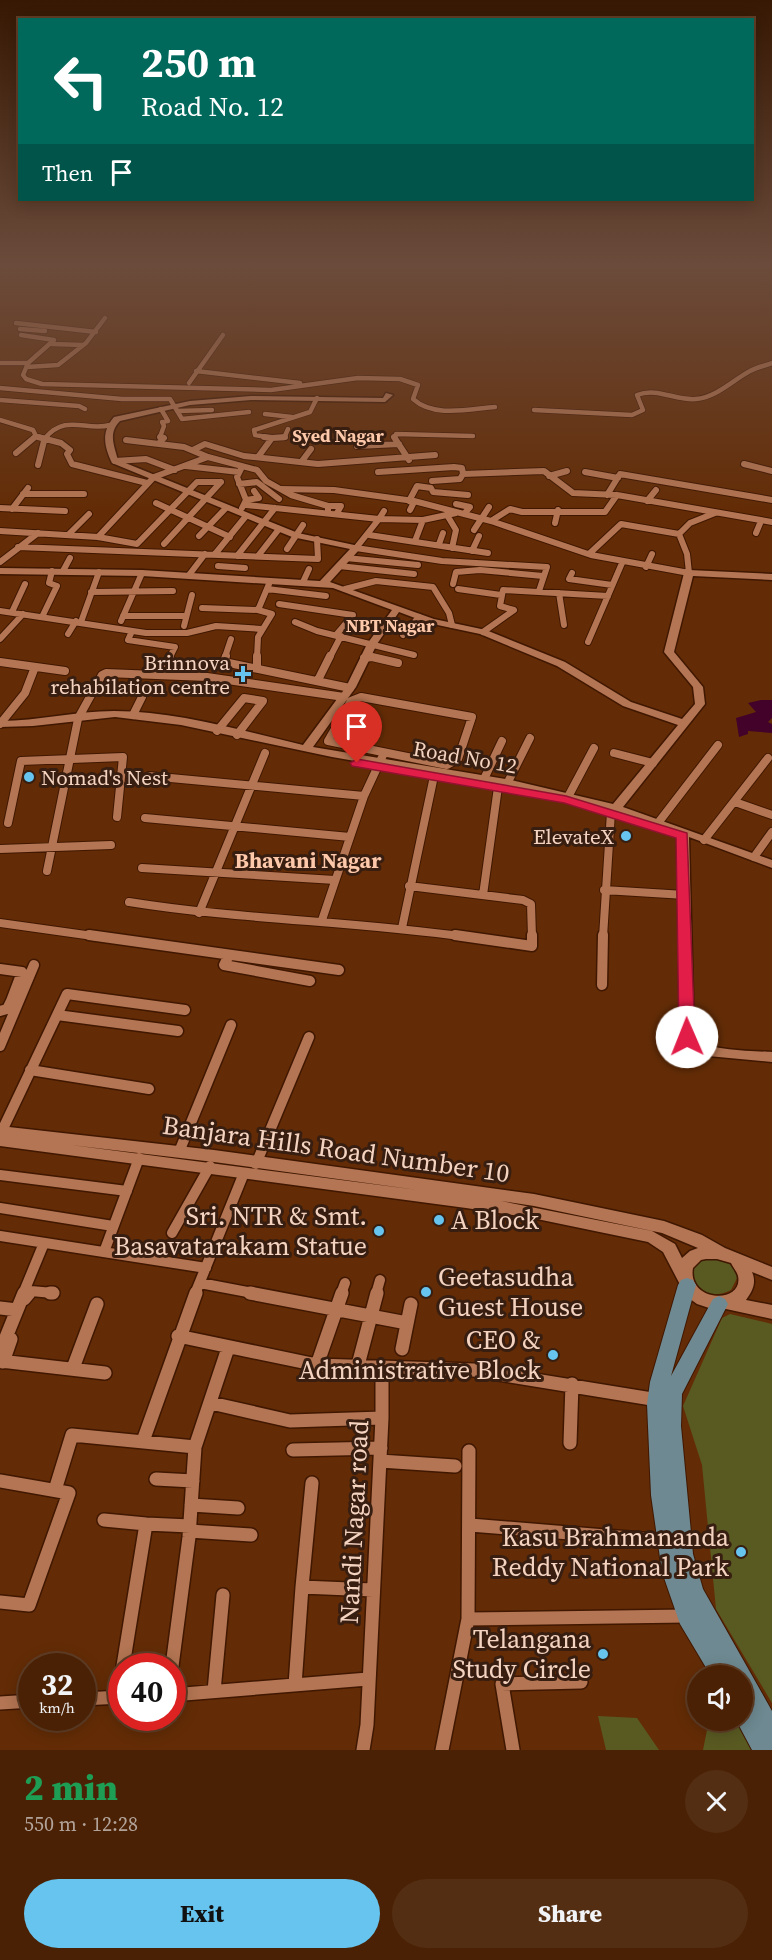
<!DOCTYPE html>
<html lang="en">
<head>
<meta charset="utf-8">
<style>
  :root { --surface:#4a2104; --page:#542e13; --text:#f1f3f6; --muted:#b2a39a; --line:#613e26; --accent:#66c4ef }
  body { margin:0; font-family:"Source Serif 4",serif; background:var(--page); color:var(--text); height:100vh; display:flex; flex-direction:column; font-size:22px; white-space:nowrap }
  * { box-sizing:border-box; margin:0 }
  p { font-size:20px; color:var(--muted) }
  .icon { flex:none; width:33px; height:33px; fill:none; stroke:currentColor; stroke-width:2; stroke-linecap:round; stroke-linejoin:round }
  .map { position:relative; height:1750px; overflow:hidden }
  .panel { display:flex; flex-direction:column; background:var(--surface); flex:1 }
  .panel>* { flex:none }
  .top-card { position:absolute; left:18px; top:18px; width:736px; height:183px; border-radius:0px; box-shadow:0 3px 15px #0003,0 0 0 2px var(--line); background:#00695c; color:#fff; overflow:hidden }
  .controls { position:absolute; left:687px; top:1665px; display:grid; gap:12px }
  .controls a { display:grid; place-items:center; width:66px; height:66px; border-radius:50%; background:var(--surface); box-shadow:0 3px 15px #0003,0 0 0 2px var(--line); font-size:30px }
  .speed { position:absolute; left:18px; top:1653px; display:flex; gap:12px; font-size:30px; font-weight:700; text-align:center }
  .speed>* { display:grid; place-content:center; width:78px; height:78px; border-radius:50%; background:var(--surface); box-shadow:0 3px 15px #0003,0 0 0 2px var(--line); line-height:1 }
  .speed small { font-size:15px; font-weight:400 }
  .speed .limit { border:9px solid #d22; background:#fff; color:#111 }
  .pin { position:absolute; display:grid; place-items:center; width:51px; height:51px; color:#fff; margin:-62px -26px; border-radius:50% 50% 50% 0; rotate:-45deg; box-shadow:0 0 6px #0007 }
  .pin .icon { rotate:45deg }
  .me { position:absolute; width:66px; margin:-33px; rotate:359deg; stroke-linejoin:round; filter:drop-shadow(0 0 4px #0008) }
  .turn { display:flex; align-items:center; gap:21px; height:126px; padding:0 24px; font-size:27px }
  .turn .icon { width:78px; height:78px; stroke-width:2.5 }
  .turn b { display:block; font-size:42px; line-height:51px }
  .then { display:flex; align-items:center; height:57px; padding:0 24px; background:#0003; gap:12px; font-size:22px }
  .round { display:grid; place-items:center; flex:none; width:63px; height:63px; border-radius:32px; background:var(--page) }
  .head { display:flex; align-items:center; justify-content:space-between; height:102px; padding:0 24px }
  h1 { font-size:36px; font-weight:800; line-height:45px; color:#1e9e55 }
  .cta { display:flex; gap:12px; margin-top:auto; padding:12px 24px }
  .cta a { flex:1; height:69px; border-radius:36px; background:var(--accent); color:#111; font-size:24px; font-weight:800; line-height:69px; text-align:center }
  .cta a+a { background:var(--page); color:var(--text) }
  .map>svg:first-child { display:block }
  .green { fill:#595a22 }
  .water { fill:#43022a }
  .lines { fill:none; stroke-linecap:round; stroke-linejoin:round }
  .street-far4-casing { stroke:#401700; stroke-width:6 }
  .street-far3-casing { stroke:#401700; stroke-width:8 }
  .street-far2-casing { stroke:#401700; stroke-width:10 }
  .street-far1-casing { stroke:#401700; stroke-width:13 }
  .street-casing { stroke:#401700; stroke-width:16 }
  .secondary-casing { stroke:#401700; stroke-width:3 }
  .primary-casing { stroke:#401700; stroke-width:2 }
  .street-far4 { stroke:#b37553; stroke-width:4.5 }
  .street-far3 { stroke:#b37553; stroke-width:6 }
  .street-far2 { stroke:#b37553; stroke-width:8 }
  .street-far1 { stroke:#b37553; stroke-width:10 }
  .street { stroke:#b37553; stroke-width:13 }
  .secondary { fill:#b37553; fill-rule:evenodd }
  .primary { fill:#6e8991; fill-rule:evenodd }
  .route { fill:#e11d48; stroke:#92132f; stroke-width:1.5 }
  .poi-dot { fill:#66c4ef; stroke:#371e10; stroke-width:2 }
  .labels { text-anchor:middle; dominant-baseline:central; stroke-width:6; stroke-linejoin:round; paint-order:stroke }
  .far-neighbourhood-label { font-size:18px; font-weight:bold; fill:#fec8aa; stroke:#371e10 }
  .poi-label { font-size:21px; fill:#f5d3c1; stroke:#371e10; text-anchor:end }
  .street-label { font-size:21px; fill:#f5d3c1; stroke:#371e10 }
  .neighbourhood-label { font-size:22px; font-weight:bold; fill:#fec8aa; stroke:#371e10 }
  .near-street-label { font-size:26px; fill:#f5d3c1; stroke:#371e10 }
  .near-poi-label { font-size:26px; fill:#f5d3c1; stroke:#371e10; text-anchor:end }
</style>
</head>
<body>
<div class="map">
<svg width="772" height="1750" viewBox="0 0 772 1750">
  <rect width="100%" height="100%" fill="#632c06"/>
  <path class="green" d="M703,1254C719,1258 734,1260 737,1278L731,1290C720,1296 702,1297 693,1286C689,1281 689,1271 687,1266Z
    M730,1314L772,1324V1703L716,1609L702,1465L683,1406L722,1318Z
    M598,1716L637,1718L659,1750H606Z
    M709,1720L738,1721L750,1741L752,1750H703Z"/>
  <path class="water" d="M761,700H772V718L768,722L772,724V733L748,731V734L739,737L736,718L756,712L748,703Z"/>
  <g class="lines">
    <defs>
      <path id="street-far4" d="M16,323L96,332
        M20,329L45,331
        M21,335L54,340L28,363L23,375L26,379L42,384L271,390L358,378L400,379L418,385L413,399C434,418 469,409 495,407
        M52,344L83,345
        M0,363H28
        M27,367L58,365L86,343L105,318
        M196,371L300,383
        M189,383L223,335
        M0,388L122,399H170L182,419L249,412
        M0,400L79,406L85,409
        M161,409L168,421L162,422L164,426L160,437L164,438
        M534,410L632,415L643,410L637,395C658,387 675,401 696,399C717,397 733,380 750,371C757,367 765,366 772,363
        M177,411L212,410
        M265,414L292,417
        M0,420L33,430L36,436L33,438
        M36,436L44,438
        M45,438C67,413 86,432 110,425
        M272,438H284L288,429
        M272,438L255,435L254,430L310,412L317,398
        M395,438L396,434L473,436"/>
      <path id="street-far3" d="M38,437L61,443L70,450L67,454L72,464L147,483
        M394,437L409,460
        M272,438L285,437
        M126,440L184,447L208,457L257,470L266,481L291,495L328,506V512
        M160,442L164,438L160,437
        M357,446L399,444
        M193,450L205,444L244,456L318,464L435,455
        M16,453L35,437
        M258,457L272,438L264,437
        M115,461L146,459L175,470
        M302,461L311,449
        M744,464L772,471
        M38,465L44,441L48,439
        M186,466L239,472
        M241,469L237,477L246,500L242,508
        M378,472L454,467L462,468L463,474L544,471L573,493L617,495L772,522
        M585,472L618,478
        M549,476L567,471
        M432,481L460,479L463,474
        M239,484L257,482L279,499
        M281,489L334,490L414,501L491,521L591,555L689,573L687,554L679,534L690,523L715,513
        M23,494H84
        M607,495L620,474L772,500
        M246,500L259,498L254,491
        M409,501L417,486L431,488L433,492L468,495
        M647,501L656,490
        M156,503L230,537
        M456,504L470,507L464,514
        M246,505L379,519L356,548
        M328,506H341L337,513
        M0,508L65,511
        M12,509L28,488
        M410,510L414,502
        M384,511L379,519L423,520L456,513
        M447,515L456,530L452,548
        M491,521L510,509L522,512H605L617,495
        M555,523L558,510
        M474,530L489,507
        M0,531L98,537L137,544L197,482H221
        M756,533L761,521
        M68,535L89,514
        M369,535L488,553
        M199,536L226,508
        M98,537L154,477L208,457
        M415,541L423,520
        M164,544L221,482
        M439,544L443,533
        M18,547L318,559L317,539
        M356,548L442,561L547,567L539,591
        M287,549L303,525
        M472,551L479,536
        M215,554L246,516
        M589,554L621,524L679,534
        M237,556L275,508
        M258,556L279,529
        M346,558L418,565
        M0,562L38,533
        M218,566L245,568
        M339,566L414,574
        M646,567L652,554
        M63,571L70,558
        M572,573L569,579L612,585
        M189,575L205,554
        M303,582L309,569
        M453,584L456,572L480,570L543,576
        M267,589L326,596
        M345,589L376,581L433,587L449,613L452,625
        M458,589L501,595
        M91,592L173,591
        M559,593L564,625
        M279,604L353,615L336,635
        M202,608L258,610L272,614L258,637L257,657
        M258,610L269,584
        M0,611L146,633H187L216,626L262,629
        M12,612L25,584
        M123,616H186
        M42,617L57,586L49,583L52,571
        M121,621L142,573
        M81,622L99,572
        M295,622L317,631L414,655
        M184,626L192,595
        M132,631L128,640L175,647L170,657
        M483,632L514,610L500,606L503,590L608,596
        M68,634L76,621
        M403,635L419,617
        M0,639L23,614
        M588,642L622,563
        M225,657L231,639
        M330,657L341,636"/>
      <path id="street-far2" d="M226,656L224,662L350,688
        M364,658L372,657L398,663
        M0,662L65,671
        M257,668V656
        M160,675L170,656
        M318,680L330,656
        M361,697L472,717L458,759L447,765L328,741L351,701Z
        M80,715L102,675L106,673L207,677L344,697
        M133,715L142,697
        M0,724L25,693L35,667
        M217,731L244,698L263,701L237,735
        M614,753L653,763
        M149,776L364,796
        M484,779L502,741
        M507,784L530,738
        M569,795L594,748
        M735,802L772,815
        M145,818L350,837
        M8,823L21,761L123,757L117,817
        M658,823L718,745
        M704,840L768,758
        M0,849L111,845
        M754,857L772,832
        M142,868L335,880
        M47,871L78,719
        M409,886L523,900L531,904L532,937
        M604,890L685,895
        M483,895L498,787
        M129,902C241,920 354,921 466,937
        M199,913L265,753
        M322,920L364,796L384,753
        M0,923L100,937
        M402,928L434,776
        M603,937L611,812"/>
      <path id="street-far1" d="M89,935L339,970
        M455,935L532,946V935
        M229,955L224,965L310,981
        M0,969L22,972L11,1001L18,1002
        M602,985L603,935
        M0,1011L7,1009L11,1001
        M57,1015L178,1031
        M0,1046L34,965
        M30,1070L149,1089
        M0,1135L67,994L185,1010
        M179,1152L231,1025
        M256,1164L309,1037
        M0,1175L127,1191
        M0,1208L113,1226
        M172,1233L210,1166
        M0,1236L206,1268
        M104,1252L139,1158
        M200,1283L258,1294
        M23,1294L44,1243
        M28,1294L31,1291L53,1293
        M195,1294L244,1173
        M341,1294L345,1283
        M376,1294L380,1280"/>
      <path id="street" d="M50,1293H53
        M250,1293L407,1323
        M24,1299L29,1293
        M0,1308L17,1310
        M178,1336L317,1365L474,1370L658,1400
        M402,1349L411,1304
        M0,1352L24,1293
        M0,1361L105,1373
        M3,1362L11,1339
        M317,1365L342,1293
        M358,1365L377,1293
        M73,1368L97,1304
        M211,1403L290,1421L382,1418
        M143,1441L196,1293
        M570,1443L572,1384
        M293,1450L381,1448
        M380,1461L455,1466
        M156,1479L193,1481
        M0,1481L69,1493L29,1605L0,1602
        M55,1490L72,1435L195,1447
        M191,1505L238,1508
        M104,1520L146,1524L123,1666
        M146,1524L190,1526
        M470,1525L667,1541
        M189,1531L251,1535
        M302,1587L312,1483
        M468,1619L687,1616
        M172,1666L189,1537L195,1447L228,1348
        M295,1685L302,1587L373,1590
        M214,1691L223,1595
        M172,1695L368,1679
        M118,1697L122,1678
        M82,1699L122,1697
        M0,1703L32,1701
        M363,1750L367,1725L382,1418V1367
        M442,1750L468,1619L469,1451
        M513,1750L502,1684L581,1682"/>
      <path id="secondary" d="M386,393L393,395L385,402L251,400L190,405L120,421C108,433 114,445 118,460L298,533L359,546V550L330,582L434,619L486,630L565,662L631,702L682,719L695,704L693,687L664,652L684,573L689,570L772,574V580L693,576L674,652L703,687L705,704L623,807L772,860V868L689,837L694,1037C703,1051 755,1051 772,1052V1062L708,1056L687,1048L680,1037L677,836L680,833L617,812L540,793L332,757L181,725L115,717L33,726L0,727V721C38,721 76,711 114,711C178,711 242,731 303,745L346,687L367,644L392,610L333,588L142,576L0,574V568L142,570L320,581L350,549L292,537L112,463C104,446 101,432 114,417L190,401L251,396L383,398ZM399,612L428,623L480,634L557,666L623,706L678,725L613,804L511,780L313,747L356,687L377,644Z
        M0,1126L214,1150L534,1194L664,1221L702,1235L725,1248L772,1267V1280L752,1272C757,1283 752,1292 746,1300L772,1305V1319L726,1309L715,1310L697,1304L686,1296L663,1252L648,1242L532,1218L466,1208L0,1146ZM71,1145L214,1162L418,1190ZM501,1201L534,1206L662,1233L698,1248L690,1251L682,1258L675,1244L652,1231ZM706,1259H717L731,1263C733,1267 737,1272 738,1276C744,1305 687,1302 693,1268L701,1260Z"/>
      <path id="primary" d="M687,1278L693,1280L696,1285L671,1376L713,1299L719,1296L725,1299L728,1304L682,1394L681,1426L693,1554L703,1589L772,1711V1750H752L736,1720H742V1676H711L680,1624L662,1572L651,1495L647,1404L650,1382L678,1285L681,1280Z"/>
    </defs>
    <use href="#street-far4" class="street-far4-casing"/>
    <use href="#street-far3" class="street-far3-casing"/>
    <use href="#street-far2" class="street-far2-casing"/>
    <use href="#street-far1" class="street-far1-casing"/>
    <use href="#street" class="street-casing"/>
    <use href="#secondary" class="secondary-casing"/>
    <use href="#primary" class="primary-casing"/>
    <use href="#street-far4" class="street-far4"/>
    <use href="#street-far3" class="street-far3"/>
    <use href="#street-far2" class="street-far2"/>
    <use href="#street-far1" class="street-far1"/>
    <use href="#street" class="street"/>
    <use href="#secondary" class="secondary"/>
    <use href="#primary" class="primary"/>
  </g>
  <linearGradient id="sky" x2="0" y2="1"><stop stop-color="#361803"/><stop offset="0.52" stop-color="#6b4b3b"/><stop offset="1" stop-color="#6b4b3b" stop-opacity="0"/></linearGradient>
  <rect width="772" height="511" fill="url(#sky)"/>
  <path class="route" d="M357,759L566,796L687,833L695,1037L692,1040L687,1042L679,1037L676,838L564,803L352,766L350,763Z"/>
  <g class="poi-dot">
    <path d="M240 665h6v6h6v6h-6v6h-6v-6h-6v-6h6z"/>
    <circle cx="29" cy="777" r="6"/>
    <circle cx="626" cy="836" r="6"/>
    <circle cx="439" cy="1220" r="6"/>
    <circle cx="379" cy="1231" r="6"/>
    <circle cx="426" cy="1292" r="6"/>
    <circle cx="553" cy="1355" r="6"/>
    <circle cx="741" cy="1552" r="6"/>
    <circle cx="603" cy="1654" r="6"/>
  </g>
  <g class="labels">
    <g class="far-neighbourhood-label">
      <text x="338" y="435">Syed Nagar</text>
      <text x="390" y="625">NBT Nagar</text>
    </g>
    <g class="poi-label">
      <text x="230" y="662">Brinnova<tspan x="230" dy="24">rehabilation centre</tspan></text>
      <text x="41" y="777" text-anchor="start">Nomad's Nest</text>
      <text x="614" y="836">ElevateX</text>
    </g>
    <g class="street-label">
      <text transform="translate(465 757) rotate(10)">Road No 12</text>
    </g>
    <g class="neighbourhood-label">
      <text x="308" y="860">Bhavani Nagar</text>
    </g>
    <g class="near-street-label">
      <text transform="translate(336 1149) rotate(8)">Banjara Hills Road Number 10</text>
      <text transform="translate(354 1522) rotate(-87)">Nandi Nagar road</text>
    </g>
    <g class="near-poi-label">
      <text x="367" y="1216">Sri. NTR &amp; Smt.<tspan x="367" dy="30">Basavatarakam Statue</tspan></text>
      <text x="451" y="1220" text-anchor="start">A Block</text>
      <text x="438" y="1277" text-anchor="start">Geetasudha<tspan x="438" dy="30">Guest House</tspan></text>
      <text x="541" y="1340">CEO &amp;<tspan x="541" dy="30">Administrative Block</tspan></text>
      <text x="729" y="1537">Kasu Brahmananda<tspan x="729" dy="30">Reddy National Park</tspan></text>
      <text x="591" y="1639">Telangana<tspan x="591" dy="30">Study Circle</tspan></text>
    </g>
  </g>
</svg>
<div class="controls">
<a><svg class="icon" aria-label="sound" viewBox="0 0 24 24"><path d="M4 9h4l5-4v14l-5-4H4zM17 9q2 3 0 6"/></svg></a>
</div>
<div class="speed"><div>32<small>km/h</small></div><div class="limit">40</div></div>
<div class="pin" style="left:357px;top:763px;background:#d93025"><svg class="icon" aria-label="arrive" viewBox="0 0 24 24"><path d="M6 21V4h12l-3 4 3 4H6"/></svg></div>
<svg class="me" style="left:687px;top:1037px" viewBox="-20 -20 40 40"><circle r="19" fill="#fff"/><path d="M0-13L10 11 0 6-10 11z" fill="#e11d48"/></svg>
<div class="top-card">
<div class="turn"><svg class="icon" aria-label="left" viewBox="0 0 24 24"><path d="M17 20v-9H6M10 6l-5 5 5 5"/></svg><div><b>250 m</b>Road No. 12</div></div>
<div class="then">Then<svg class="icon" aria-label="arrive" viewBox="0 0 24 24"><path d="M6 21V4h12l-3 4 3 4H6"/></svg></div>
</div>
</div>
<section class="panel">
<div class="head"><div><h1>2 min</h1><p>550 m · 12:28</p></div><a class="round"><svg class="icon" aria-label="close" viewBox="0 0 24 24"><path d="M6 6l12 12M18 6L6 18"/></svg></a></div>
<div class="cta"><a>Exit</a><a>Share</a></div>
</section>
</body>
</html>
